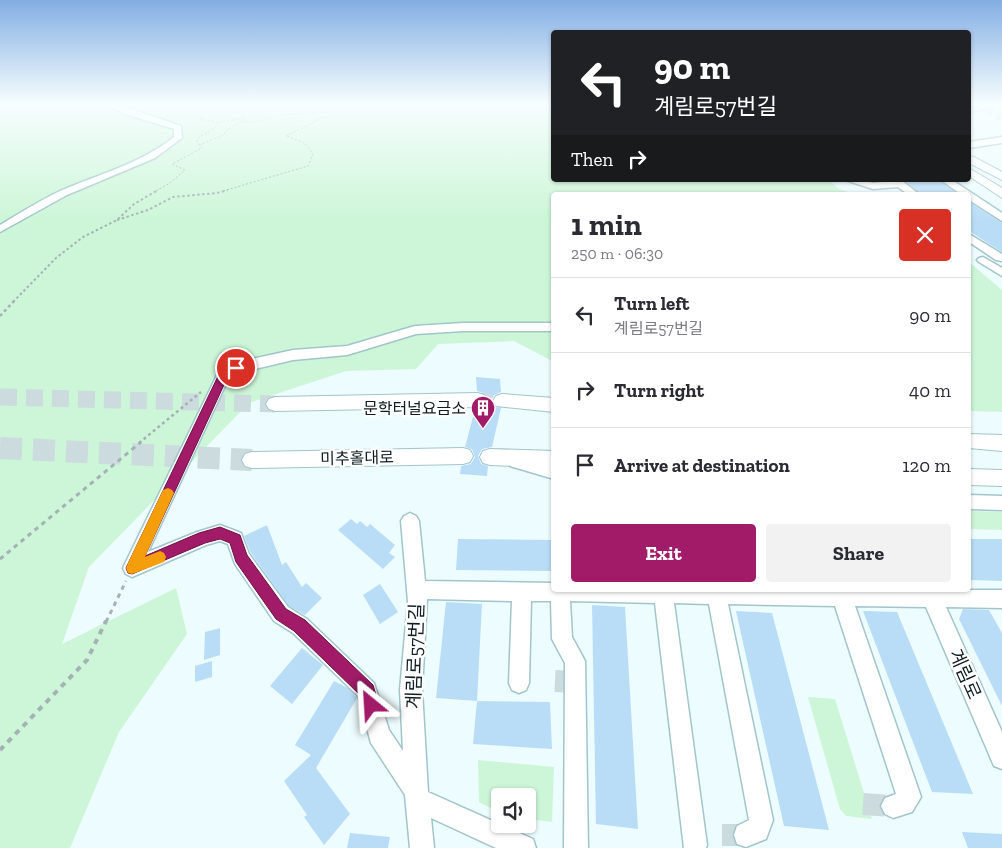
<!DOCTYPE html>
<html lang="en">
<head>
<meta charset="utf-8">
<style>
  :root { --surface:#fff; --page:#f2f2f3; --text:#2b2b33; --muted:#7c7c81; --line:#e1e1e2; --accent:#a11b68 }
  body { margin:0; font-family:"Zilla Slab","Noto Sans KR",serif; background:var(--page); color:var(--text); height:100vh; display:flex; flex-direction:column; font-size:19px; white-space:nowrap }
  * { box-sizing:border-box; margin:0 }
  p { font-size:16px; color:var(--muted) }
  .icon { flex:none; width:28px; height:28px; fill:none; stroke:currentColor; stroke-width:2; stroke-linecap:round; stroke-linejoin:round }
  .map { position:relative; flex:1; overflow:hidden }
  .sheet { position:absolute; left:551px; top:192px; width:420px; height:400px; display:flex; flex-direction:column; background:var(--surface); border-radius:5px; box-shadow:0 1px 4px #0004 }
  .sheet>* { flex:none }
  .top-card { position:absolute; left:551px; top:30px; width:420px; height:152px; border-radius:5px; box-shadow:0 1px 4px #0004; background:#202124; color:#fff; overflow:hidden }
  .fabs { position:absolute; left:491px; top:788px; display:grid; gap:10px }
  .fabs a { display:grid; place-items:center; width:45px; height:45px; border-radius:5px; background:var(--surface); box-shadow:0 1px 4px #0004; font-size:25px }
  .pin { position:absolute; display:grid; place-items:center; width:42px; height:42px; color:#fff; margin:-21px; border:2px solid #fff; border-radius:50%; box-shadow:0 1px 5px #0007 }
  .me { position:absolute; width:55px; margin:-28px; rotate:333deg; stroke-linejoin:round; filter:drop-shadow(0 0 4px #0008) }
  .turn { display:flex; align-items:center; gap:18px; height:105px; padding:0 20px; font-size:22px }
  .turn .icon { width:65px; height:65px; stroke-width:2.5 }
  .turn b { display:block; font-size:35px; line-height:42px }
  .then { display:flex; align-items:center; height:48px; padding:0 20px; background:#0003; gap:10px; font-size:19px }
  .round { display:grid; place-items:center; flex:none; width:52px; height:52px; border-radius:5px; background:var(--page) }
  .head { display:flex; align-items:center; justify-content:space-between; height:85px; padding:0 20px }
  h1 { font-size:30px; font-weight:800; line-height:38px }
  .action { display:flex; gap:10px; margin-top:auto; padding:10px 20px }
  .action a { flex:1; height:58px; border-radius:5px; background:var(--accent); color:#fff; font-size:20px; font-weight:800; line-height:58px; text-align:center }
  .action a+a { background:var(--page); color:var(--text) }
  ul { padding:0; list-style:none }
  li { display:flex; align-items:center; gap:15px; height:75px; padding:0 20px; border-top:1px solid var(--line) }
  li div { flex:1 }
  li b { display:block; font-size:19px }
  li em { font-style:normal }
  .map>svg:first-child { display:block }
  .green { fill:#ccf6d7 }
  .building { fill:#b9ddf6 }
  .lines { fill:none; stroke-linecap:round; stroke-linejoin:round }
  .minor-tunnel-far2 { stroke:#ccdbdd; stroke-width:9; stroke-dasharray:9 4.5; stroke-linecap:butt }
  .minor-tunnel-far1 { stroke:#ccdbdd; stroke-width:14; stroke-dasharray:14 7; stroke-linecap:butt }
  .minor-tunnel { stroke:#ccdbdd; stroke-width:22; stroke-dasharray:22 11; stroke-linecap:butt }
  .major-tunnel-far1 { stroke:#ccdbdd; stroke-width:17; stroke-dasharray:17 9; stroke-linecap:butt }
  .major-tunnel { stroke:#ccdbdd; stroke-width:22; stroke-dasharray:22 11; stroke-linecap:butt }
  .minor-casing { stroke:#a2c5cc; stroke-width:3 }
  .major-casing { stroke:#a2c5cc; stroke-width:2 }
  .path-far4 { stroke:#a4b2b5; stroke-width:1; stroke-dasharray:2 2; stroke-linecap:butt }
  .path-far3 { stroke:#a4b2b5; stroke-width:2; stroke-dasharray:2.5 2.5; stroke-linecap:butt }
  .path-far2 { stroke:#a4b2b5; stroke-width:2.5; stroke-dasharray:3 3; stroke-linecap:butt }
  .path-far1 { stroke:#a4b2b5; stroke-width:3; stroke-dasharray:4.5 4.5; stroke-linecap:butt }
  .path { stroke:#a4b2b5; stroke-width:4; stroke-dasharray:5.5 5.5; stroke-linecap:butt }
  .minor { fill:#fff; fill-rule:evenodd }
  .major { fill:#fff; fill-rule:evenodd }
  .route { fill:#a11b68; stroke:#691244 }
  .slow { fill:#f59e0b }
  .labels { text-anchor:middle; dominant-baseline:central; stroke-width:5; stroke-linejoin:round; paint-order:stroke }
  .poi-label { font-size:16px; fill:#101e21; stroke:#fff; text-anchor:end }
  .street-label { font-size:16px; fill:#101e21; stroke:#fff }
  .near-street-label { font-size:19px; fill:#101e21; stroke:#fff }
</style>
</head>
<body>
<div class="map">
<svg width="1002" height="848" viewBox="0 0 1002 848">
  <rect width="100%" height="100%" fill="#edfcfe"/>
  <path class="green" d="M0,103H554V180H829L839,189L857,195H554V362L514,341L438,344L416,369L346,371L249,403L89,567L62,644L176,588L187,634L119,732L70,848H0Z
    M969,262L1002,290V412L969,411Z
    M969,511L1002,512V530L969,529Z
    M808,697L835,699L872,819L846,816L840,809Z
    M478,760L554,767L552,822L528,819V796H500V813L479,802Z"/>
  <path class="building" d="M904,180H939L959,195H922Z
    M969,202L1002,223V252L969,231Z
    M476,377L500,379L501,392L494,395L491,400L494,407L501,408L492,447L482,449L478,456L481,464L488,466L487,476L460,474L461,466L471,464L475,457L472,449L465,447L475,409L485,407L489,401L486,394L477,391Z
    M351,519L357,524L360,521L367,527L370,524L395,545L389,553L395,557L383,569L338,530Z
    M267,525L282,565L286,562L302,587L306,583L322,598L305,615L289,606L251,553L244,536Z
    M458,539L554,540V571L456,570Z
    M969,539H1002V581L969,580Z
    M380,584L398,612L380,624L363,595Z
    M446,602L482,604L477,701L436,698Z
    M592,605L625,607L638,829L596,824Z
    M963,609L989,610L1002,633V706L959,619Z
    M736,611L772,613L829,830L784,826Z
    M863,611L897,612L973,794L932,792Z
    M220,628V655L204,660L205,632Z
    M302,648L323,665L292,704L270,686Z
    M212,661V677L195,682V666Z
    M334,681L348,688L357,698L316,768L350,814L324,845L304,817L307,815L284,781L311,755L295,745Z
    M477,701L550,702L552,749L473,744Z
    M962,832L1002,834V848H968Z
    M350,833L390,837L388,848H347Z"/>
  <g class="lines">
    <path class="minor-tunnel-far2" d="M985,108L1002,117"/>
    <path class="minor-tunnel-far1" d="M478,400L502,401"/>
    <path class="minor-tunnel" d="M555,681L575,682
      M863,804L893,806
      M722,835H746"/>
    <path class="major-tunnel-far1" d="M0,397L275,404"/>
    <path class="major-tunnel" d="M0,448L252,460"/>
    <defs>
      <path id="minor" d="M104,103C116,102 165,121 181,126L182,138L155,158L67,195L0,232V225C20,213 39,201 60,191C99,174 140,164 174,137V129L122,113Z
        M971,103H980L989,108L969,112V108L977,107Z
        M1002,137V143L969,148V142Z
        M845,180H861L873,183L901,180L920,195H909L898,187L873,189Z
        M941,180H952L1002,213V221L969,200V195H962Z
        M969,234L1002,254V261L996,260L969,242Z
        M983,257L1002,268V276L979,262L977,260L979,258Z
        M463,323H554V331H463L416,334L347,355L293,360L230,375L148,552L197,532L220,525L241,533L249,554L288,607L307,619L374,683L389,730L403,751L400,690L408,601L401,521L404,516L410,513L416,516L419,521L425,581L554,583V590H1002V608L946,607L1002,732V769L994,766L926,607L855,606L921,797L912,812L893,818L885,814L881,806L885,798L896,794L835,606L728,604L773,820L766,839L746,847L737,844L734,835L737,826L749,820L709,604L674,603L707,845L706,848H684L655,603L570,601L572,637L585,661L588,848H564L565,663L552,639L551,601H531L529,683L526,690L519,693L512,690L509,683L512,601L427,599L422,690L428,792L533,839L536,848H496L431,818L434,848H410L405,795L371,743L358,696L293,633L274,621L235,564L228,544L220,541L206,545L132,577L126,574L123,568L220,369L247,360L293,350L347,346L415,326Z
        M516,455L554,465V479L510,466L508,461L510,456Z
        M969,495L1002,496V510L969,509Z"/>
      <path id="major" d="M969,156L974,157L1002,172V180L969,163Z
        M969,168L1002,188V198L969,176Z
        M478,393L484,395L487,400L484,405L478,407L275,411L269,409L266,404L269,399L275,397Z
        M502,394L554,398V412L496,406L493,401L496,396Z
        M969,434L1002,435V451L969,448Z
        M463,448L470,450L473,456L470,462L463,464L252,468L245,466L242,460L245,454L252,452Z
        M490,449L554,451V467L490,465L483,463L480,457L483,451Z
        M969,469L1002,470V486L969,485Z"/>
    </defs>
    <use href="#minor" class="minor-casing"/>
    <use href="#major" class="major-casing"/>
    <path class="path-far4" d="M219,122L244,119L243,103
      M199,145L224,135L225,131L241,122
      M156,191L170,183L185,170L172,164L202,148L197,142L198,138L215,128L219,122C203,121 190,118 182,103
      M223,191L308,166L313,154L305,143L286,136L322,118L327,112L280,115L256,122H241L244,119"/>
    <path class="path-far3" d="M117,220L148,210L173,197L217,193L228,190
      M13,302L56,258L83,237L117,220L134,204L158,190"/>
    <path class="path-far2" d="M0,316L14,301
      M139,443L201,392"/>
    <path class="path-far1" d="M0,559L141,442
      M106,622L126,581"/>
    <path class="path" d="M0,750L87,660L106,621"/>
    <use href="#minor" class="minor"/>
    <use href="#major" class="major"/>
  </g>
  <linearGradient id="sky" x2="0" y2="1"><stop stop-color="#83aee3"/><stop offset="0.47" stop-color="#f7feff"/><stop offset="1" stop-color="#f7feff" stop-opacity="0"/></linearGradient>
  <rect width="1002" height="221" fill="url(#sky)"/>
  <path class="route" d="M236,365L241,368L240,371L229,374L145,556L199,533L220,527L240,535L247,555L286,609L305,620L373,685L379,705L377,711L371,713L365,711L360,695L294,631L276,619L236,562L230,543L220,539L205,543L132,574L128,573L126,568L220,372L222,369Z"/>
  <path class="slow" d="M168,488L172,490L174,493L145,557L160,551L164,553L166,557L164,562L132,574L128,573L126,568L128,563L163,490Z"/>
  <defs>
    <symbol id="building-pin" viewBox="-11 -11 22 30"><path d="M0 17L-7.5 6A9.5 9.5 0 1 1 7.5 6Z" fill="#a11b68" stroke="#fff"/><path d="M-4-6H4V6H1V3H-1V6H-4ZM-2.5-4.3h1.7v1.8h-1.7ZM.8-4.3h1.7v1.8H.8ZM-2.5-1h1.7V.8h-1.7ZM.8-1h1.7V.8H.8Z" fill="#fff"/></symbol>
  </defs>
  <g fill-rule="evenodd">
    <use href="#building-pin" x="469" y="394" width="28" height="38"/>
  </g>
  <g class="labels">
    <g class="poi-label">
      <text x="466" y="408">문학터널요금소</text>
    </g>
    <g class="street-label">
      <text transform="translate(357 458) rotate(-1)">미추홀대로</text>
    </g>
    <g class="near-street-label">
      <text transform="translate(415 656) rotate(-88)">계림로57번길</text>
      <text transform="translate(965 674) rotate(66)">계림로</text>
    </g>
  </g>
</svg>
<div class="fabs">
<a><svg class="icon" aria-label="sound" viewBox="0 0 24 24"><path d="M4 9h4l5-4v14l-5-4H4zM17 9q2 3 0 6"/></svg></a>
</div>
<div class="pin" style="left:236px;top:368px;background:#d93025"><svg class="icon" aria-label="arrive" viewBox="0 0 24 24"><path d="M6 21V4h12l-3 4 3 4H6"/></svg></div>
<svg class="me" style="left:371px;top:705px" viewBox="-20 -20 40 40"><path d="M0-17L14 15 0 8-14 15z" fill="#a11b68" stroke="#fff" stroke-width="4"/></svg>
<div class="top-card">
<div class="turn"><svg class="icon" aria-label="left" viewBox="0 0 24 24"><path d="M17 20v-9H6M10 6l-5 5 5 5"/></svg><div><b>90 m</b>계림로57번길</div></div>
<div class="then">Then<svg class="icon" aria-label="right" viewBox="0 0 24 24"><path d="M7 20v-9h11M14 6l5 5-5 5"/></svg></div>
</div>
<section class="sheet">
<div class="head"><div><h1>1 min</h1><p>250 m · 06:30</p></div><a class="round" style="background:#d93025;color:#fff"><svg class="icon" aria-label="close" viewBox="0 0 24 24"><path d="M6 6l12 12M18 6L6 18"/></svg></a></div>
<ul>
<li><svg class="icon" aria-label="left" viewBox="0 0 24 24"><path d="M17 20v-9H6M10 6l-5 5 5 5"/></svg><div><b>Turn left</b><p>계림로57번길</p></div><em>90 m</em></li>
<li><svg class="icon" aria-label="right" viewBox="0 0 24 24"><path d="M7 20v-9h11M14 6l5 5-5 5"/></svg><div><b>Turn right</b></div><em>40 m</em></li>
<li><svg class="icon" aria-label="arrive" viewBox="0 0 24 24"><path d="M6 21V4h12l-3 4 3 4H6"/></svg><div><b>Arrive at destination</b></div><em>120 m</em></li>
</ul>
<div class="action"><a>Exit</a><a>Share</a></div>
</section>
</div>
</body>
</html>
